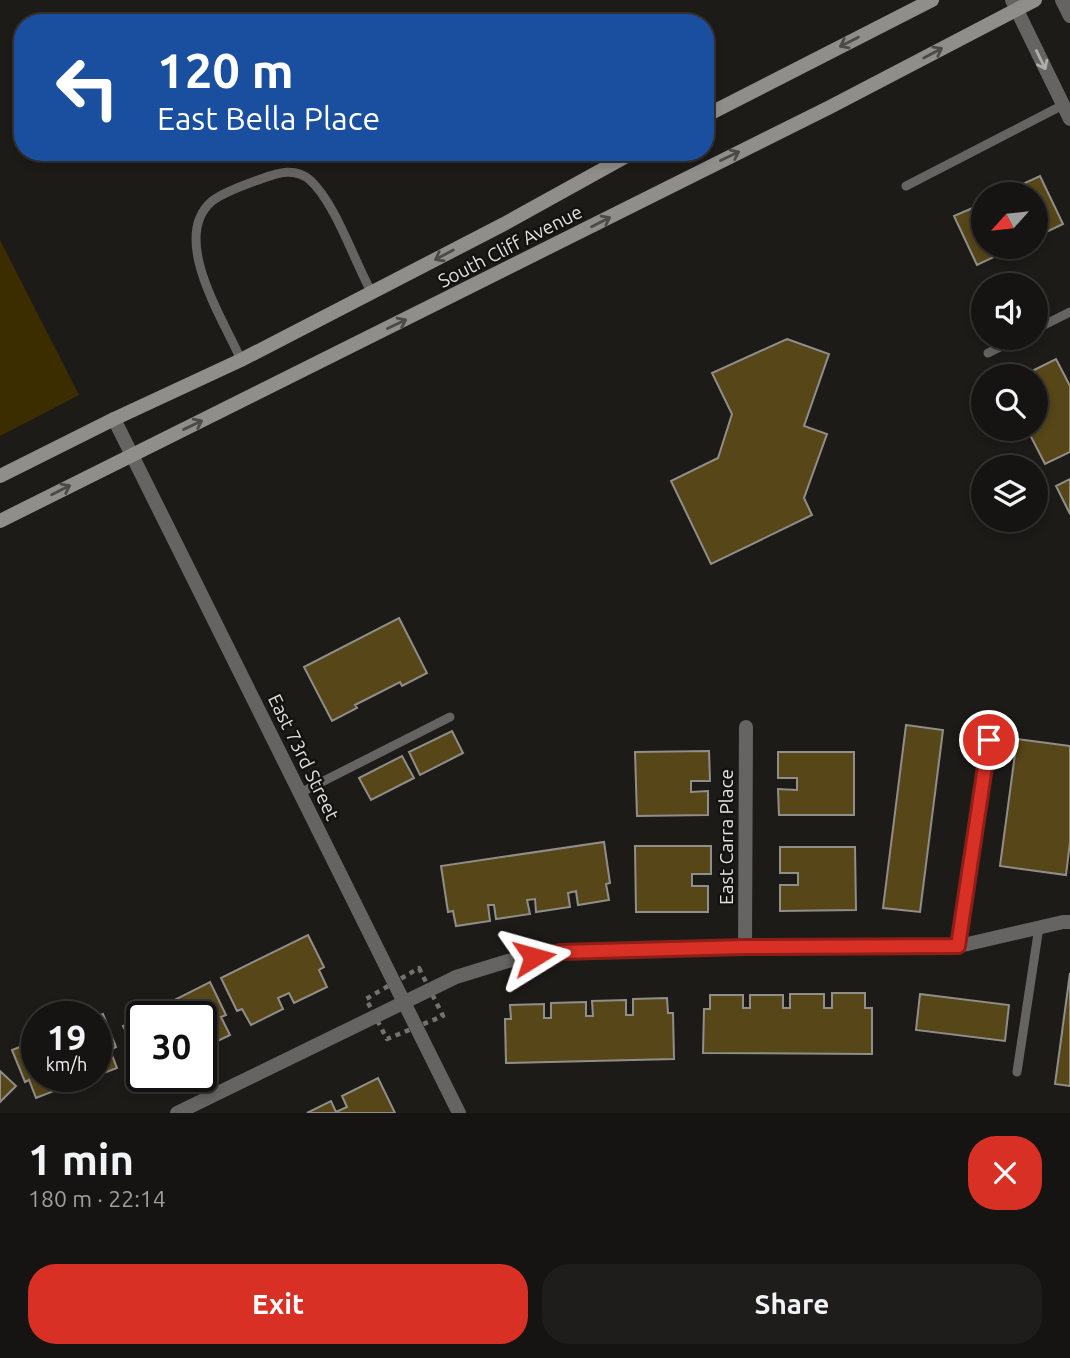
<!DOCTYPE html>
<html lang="en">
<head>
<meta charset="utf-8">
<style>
  :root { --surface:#161412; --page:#1f1d1b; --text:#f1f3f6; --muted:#9e9e9f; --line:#353332; --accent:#d93025 }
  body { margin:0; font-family:Ubuntu,sans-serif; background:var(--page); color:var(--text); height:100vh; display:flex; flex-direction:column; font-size:26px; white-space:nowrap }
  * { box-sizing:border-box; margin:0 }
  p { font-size:23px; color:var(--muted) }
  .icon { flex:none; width:38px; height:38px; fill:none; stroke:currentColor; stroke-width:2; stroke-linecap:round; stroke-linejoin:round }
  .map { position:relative; height:1113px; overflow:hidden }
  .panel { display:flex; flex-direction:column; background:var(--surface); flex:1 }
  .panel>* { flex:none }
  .top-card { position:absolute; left:14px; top:14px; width:700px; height:147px; border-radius:28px; box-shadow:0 4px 10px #0003,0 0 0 2px var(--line); background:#1a4fa0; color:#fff; overflow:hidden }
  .needle { width:46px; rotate:243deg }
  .controls { position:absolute; left:971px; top:182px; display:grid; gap:14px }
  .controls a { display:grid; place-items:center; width:77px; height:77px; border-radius:50%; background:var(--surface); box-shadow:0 4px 10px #0003,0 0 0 2px var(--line); font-size:35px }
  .speed { position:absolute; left:21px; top:1001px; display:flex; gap:14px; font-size:35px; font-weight:700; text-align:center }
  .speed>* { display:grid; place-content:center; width:91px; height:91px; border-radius:50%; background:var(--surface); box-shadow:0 4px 10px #0003,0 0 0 2px var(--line); line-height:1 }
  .speed small { font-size:18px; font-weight:400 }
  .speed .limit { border:4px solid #111; border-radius:10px; background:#fff; color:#111 }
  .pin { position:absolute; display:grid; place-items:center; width:60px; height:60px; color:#fff; margin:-30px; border:4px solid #fff; border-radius:50%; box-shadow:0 2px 7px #0007 }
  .me { position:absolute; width:77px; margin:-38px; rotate:82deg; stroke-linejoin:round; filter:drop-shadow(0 0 5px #0008) }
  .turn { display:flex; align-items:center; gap:24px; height:147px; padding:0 28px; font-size:32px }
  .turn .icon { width:91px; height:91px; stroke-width:2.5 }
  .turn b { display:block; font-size:49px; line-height:60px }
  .round { display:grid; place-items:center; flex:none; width:74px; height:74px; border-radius:28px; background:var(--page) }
  .head { display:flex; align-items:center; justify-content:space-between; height:119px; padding:0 28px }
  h1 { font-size:42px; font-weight:700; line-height:52px }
  .cta { display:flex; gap:14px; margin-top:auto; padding:14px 28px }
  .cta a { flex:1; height:80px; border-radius:28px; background:var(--accent); color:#fff; font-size:28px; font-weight:700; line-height:80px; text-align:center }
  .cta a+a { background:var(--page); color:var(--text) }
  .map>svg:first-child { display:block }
  .green { fill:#3b2d00 }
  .building { fill:#564618; stroke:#908e8a; stroke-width:2 }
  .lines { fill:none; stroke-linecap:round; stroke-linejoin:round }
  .path { stroke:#747270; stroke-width:4.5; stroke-dasharray:5 5; stroke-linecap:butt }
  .lane { stroke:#656462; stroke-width:9 }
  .street { stroke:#656462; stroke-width:14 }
  .secondary { stroke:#8f8e8b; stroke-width:14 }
  .oneway { stroke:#4b4a47 }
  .oneway2 { stroke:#afaeac }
  .route-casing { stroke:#8d1f18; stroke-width:18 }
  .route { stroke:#d93025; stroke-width:12 }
  .labels { text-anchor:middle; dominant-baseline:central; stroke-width:5; stroke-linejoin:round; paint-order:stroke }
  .street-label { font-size:19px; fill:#e1e0de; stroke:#14120f }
</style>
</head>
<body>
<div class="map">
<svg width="1070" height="1113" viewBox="0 0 1070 1113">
  <rect width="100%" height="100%" fill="#1d1b18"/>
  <path class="green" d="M0,240L79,395L0,436Z"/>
  <path class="building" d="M1040,176L1063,224L1036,237V194H1001Z
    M984,203V247H1015L977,265L954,216Z
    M787,339L829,354L804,426L827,434L804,498L812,515L711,564L671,481L718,458L732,414L712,373Z
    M1056,359L1070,386V452L1045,464L1027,429H1036V376H1022Z
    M1070,479V514L1056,486Z
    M399,618L427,673L402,686L400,682L355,705L357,708L332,721L304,667Z
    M906,725L943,730L920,912L883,908Z
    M452,731L463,753L420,775L409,752Z
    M1017,739L1070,746V842L1066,875L1000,866Z
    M709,751L710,781H691V792L708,791V815L637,816L635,752Z
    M778,752H854V815H779L778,789L797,790V778H778Z
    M402,756L414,778L371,800L359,778Z
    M604,842L610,883L606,884L609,900L578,905L576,891L568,893L570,907L536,912L535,899L527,900L530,914L496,919L494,905H488L490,921L456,926L453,911L448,912L441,866Z
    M635,846H711V874H692V886H708V912H636Z
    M780,847H855L856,910L780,911V885H798V873H780Z
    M308,935L324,967L319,970L327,987L294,1003L289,993L278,998L283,1009L251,1025L242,1009L237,1011L221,978Z
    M1070,973V1086L1055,1084Z
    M210,982L226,1015L221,1017L230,1035L201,1049V1017H142V1057L139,1058L123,1026Z
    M832,993H865V1008H872V1054L703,1053L704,1009H710V995H743V1008H750V995H783V1008H790V994H824V1008H832Z
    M920,994L1009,1005L1005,1041L916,1030Z
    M667,998L668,1013H673L674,1059L506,1063L505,1019H511L510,1005L544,1004V1018H551V1003L586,1002V1016H593L592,1001L626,1000V1015H633V999Z
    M103,1014L116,1047L110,1050L117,1068L96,1076L95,1017Z
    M37,1040V1076H69L72,1084L36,1098L29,1080L25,1082L12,1050Z
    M0,1071L16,1086L0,1102Z
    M378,1078L395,1113H307L331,1101L336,1112L347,1107L342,1096Z"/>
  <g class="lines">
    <path class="path" d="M419,968L443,1016L387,1039L366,999Z"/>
    <path class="lane" d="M906,186L1063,105
      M1036,329L1070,312
      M988,353L1018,338
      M241,360C224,320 170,239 211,202C221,193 242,186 255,181C273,175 293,165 310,180C336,204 354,261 372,293
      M300,793L450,717
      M1017,1072L1039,927"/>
    <path class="street" d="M1012,0L1070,119
      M1062,0L1070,16
      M114,419L459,1113
      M959,946L989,740
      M745,947L746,727
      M177,1113L456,977L508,961L560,952L745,947L959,946L1063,922H1070"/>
    <path class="secondary" d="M705,116L932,0
      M0,476L114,419L241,360L504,224L634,152
      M0,521L830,107L1035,0"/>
  </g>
  <defs><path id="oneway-shaft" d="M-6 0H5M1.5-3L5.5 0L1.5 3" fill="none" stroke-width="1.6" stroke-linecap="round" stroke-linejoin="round" transform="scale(1.75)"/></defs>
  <g class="oneway">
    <use href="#oneway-shaft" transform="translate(849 42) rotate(153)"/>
    <use href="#oneway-shaft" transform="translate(933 53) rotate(-28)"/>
    <use href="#oneway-shaft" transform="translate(730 156) rotate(-26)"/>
    <use href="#oneway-shaft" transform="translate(601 222) rotate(-27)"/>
    <use href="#oneway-shaft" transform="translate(444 255) rotate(152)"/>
    <use href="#oneway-shaft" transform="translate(397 324) rotate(-26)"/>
    <use href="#oneway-shaft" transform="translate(193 425) rotate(-26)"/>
    <use href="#oneway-shaft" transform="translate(61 490) rotate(-27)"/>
  </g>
  <use class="oneway2" href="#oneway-shaft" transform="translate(1041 60) rotate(64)"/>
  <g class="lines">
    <defs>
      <path id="route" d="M534,957L560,952L745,947L958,946L989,740"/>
    </defs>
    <use href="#route" class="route-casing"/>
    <use href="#route" class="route"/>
  </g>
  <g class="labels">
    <g class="street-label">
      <text transform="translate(510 246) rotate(-27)">South Cliff Avenue</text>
      <text transform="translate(304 757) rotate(64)">East 73rd Street</text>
      <text transform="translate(726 837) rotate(-90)">East Carra Place</text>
    </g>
  </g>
</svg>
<div class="controls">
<a><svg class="needle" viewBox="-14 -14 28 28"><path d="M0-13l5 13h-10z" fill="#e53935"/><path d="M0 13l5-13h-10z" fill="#9e9e9f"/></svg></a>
<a><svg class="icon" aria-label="sound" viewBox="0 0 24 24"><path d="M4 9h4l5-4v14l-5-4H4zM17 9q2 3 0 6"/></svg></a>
<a><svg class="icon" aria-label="search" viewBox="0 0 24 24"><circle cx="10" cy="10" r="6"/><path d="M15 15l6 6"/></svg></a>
<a><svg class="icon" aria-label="layers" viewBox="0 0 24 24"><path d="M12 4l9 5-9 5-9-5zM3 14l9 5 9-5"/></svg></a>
</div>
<div class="speed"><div>19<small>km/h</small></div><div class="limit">30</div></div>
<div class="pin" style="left:989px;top:740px;background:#d93025"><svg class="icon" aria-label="arrive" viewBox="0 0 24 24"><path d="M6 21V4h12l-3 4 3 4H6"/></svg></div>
<svg class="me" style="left:534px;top:957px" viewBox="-20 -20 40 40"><path d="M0-17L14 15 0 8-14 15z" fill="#d93025" stroke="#fff" stroke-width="4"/></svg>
<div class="top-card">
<div class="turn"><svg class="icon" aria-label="left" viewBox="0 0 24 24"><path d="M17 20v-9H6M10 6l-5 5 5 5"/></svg><div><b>120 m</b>East Bella Place</div></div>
</div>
</div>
<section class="panel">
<div class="head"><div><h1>1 min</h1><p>180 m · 22:14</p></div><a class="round" style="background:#d93025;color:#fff"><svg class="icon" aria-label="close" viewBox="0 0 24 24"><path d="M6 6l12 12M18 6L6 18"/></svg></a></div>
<div class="cta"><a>Exit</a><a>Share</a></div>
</section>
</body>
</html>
